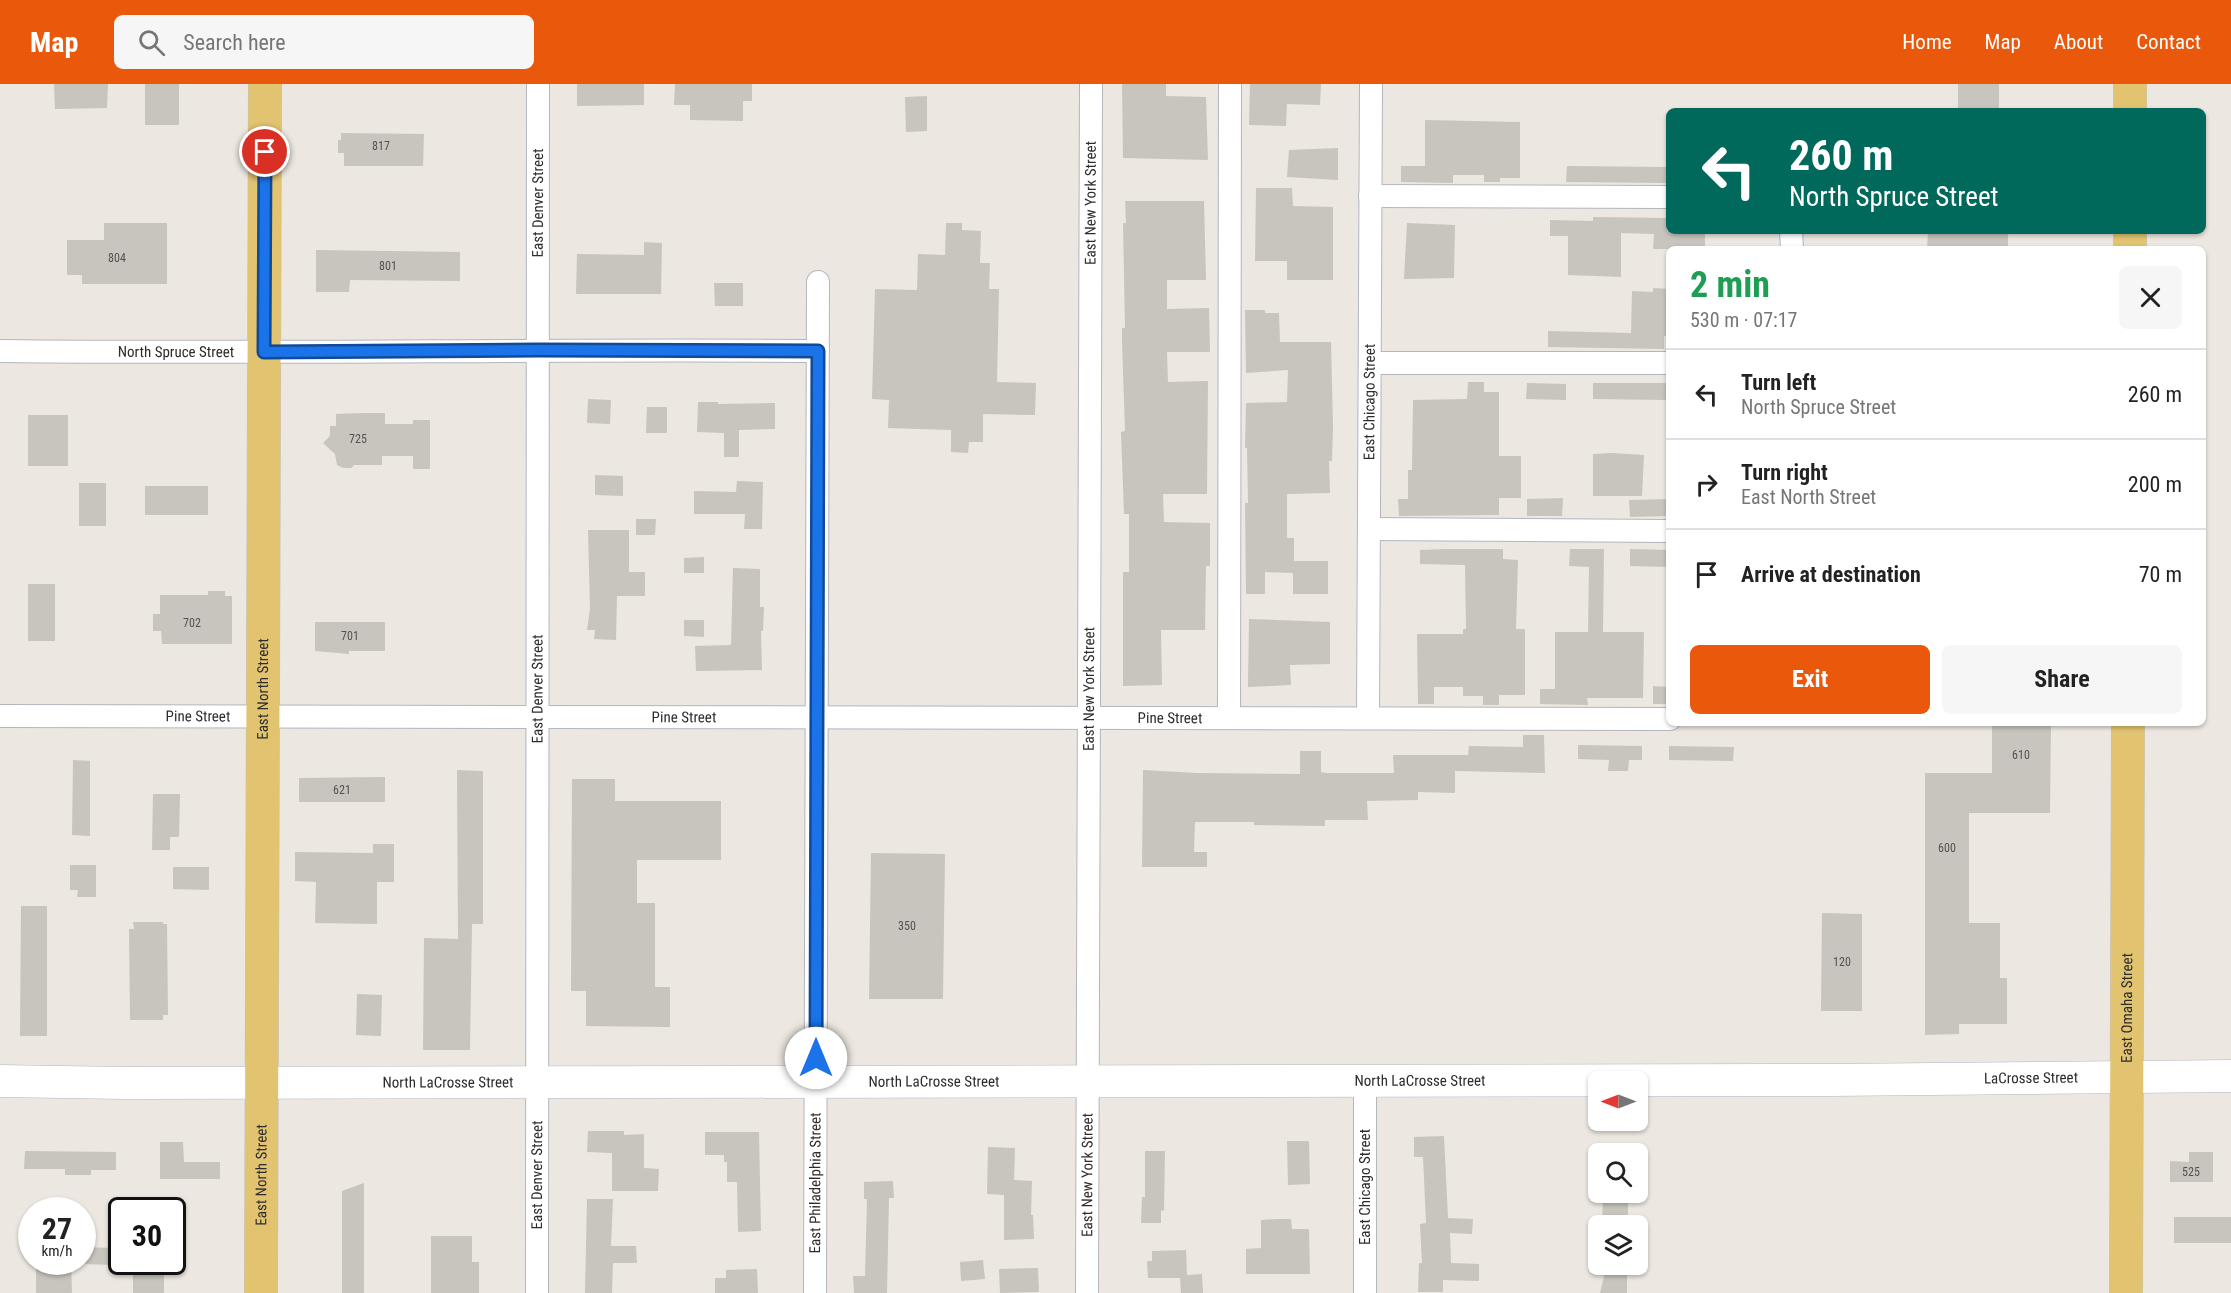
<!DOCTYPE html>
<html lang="en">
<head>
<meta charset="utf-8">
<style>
  :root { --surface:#fff; --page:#f6f6f6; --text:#222; --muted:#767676; --line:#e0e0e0; --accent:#ea580c }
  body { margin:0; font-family:"Roboto Condensed",sans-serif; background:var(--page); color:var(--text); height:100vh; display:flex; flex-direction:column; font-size:22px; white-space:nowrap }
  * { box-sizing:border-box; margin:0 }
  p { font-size:20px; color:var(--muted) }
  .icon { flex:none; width:33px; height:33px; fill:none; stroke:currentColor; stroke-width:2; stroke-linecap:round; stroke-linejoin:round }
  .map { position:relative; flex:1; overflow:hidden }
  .drawer { position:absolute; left:1666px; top:162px; width:540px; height:480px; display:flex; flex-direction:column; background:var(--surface); border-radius:9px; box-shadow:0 2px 4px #0004 }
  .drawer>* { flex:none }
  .guide { position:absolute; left:1666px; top:24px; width:540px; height:126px; border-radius:9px; box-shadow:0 2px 4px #0004; background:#00695c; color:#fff; overflow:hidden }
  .needle { width:39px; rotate:270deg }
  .controls { position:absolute; left:1588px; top:987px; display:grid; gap:12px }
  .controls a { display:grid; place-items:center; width:60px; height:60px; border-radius:9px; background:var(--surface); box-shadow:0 2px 4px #0004; font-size:30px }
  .speed { position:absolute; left:18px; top:1113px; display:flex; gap:12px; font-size:30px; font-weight:700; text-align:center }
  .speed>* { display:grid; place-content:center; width:78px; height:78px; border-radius:50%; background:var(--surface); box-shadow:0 2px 4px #0004; line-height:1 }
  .speed small { font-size:15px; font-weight:400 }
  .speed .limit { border:3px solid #111; border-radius:9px; background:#fff; color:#111 }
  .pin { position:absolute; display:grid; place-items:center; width:51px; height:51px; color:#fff; margin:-26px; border:3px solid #fff; border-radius:50%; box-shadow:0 2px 6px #0007 }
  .me { position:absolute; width:66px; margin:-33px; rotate:0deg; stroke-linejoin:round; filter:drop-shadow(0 0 4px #0008) }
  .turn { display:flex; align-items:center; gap:21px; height:126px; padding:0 24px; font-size:27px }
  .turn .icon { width:78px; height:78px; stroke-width:2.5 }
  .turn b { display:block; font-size:42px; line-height:51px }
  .round { display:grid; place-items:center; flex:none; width:63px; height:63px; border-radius:9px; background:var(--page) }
  .headline { display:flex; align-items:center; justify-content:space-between; height:102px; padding:0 24px }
  h1 { font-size:36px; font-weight:700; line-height:45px; color:#1e9e55 }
  .action { display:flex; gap:12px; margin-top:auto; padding:12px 24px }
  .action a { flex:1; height:69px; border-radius:9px; background:var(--accent); color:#fff; font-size:24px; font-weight:700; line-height:69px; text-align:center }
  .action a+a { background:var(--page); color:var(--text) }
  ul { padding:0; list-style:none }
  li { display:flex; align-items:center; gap:18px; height:90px; padding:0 24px; border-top:2px solid var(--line) }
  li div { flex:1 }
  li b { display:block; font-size:22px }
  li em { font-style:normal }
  header { display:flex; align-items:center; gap:36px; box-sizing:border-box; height:84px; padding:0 30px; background:var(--accent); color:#fff }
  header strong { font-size:28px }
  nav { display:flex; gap:33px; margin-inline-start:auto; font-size:21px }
  .search { width:420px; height:54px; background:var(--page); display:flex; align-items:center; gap:15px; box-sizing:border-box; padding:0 21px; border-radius:9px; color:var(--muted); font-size:22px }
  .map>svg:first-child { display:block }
  .building { fill:#c8c5be }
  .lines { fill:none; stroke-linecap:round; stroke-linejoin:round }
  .street-casing { stroke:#b4b6be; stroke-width:24 }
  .secondary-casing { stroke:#b4b6be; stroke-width:33 }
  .primary-casing { stroke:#c4c4c4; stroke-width:34 }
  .street { stroke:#fff; stroke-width:22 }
  .secondary { stroke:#fff; stroke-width:32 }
  .primary { stroke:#e2c370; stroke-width:33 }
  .route-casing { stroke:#114b97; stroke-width:15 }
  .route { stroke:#1a73e8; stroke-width:10 }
  .labels { text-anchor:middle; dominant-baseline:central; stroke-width:4.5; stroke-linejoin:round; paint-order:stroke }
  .number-label { font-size:12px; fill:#535250 }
  .street-label { font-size:15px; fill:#2c2c2c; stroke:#fff }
</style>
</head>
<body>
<header>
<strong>Map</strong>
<div class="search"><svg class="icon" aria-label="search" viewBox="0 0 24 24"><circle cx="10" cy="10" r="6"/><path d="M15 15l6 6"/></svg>Search here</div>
<nav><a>Home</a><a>Map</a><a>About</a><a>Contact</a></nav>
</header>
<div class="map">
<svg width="2231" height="1209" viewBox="0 0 2231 1209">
  <rect width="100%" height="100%" fill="#ece7e0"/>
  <path class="building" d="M54,0H108L107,24L55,25Z
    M145,0H179V41H145Z
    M577,0H644V21L577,22Z
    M675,0H752V17H743V37L690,36V21H674Z
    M1122,0H1166V12L1206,13L1208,76L1123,74Z
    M1250,0H1321L1320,21L1287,20L1286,42L1249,41Z
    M1958,0H1999V27H1958Z
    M927,12V47L906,48L905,13Z
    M1425,36L1520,38V94H1500V98H1484V91H1453V99L1401,98V82H1425Z
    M341,49L424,50L423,82H344V69H338V56H341Z
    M1338,64V96L1287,93L1289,66Z
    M1567,82L1667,83V99L1566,98Z
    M1256,104H1292L1293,122L1333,123V196H1287V177H1255Z
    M1125,117H1204L1206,196H1167V225L1209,224L1210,268H1167L1168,298L1208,297L1207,410H1163L1164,438L1210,439V482H1206L1205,546H1161L1162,601L1123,602V488H1129V430H1124L1121,348L1125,347L1122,258V244H1125L1123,139H1126Z
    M1593,133L1667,134V147H1705V165H1653L1654,150L1621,149V193L1568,191V152H1550V136L1593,137Z
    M104,139H167V200H82V191H67V156H104Z
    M946,139H962V146L981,147L980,179H990L989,205H999L997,298L1036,299L1035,331L983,330V358H969L968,369L951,368V346L888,344L889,316L872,315L875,205L917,206L918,170L945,171Z
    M1407,139L1455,141L1454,194L1404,195Z
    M1928,147H2008V165H1927Z
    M644,158L662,159L661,210H576L577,170L644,171Z
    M316,166L460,168V197L350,196L349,208H316Z
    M714,199H743V222H715Z
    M1653,204L1670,205V252H1664V265L1548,263V247L1631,249L1632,207L1653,208Z
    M1245,226H1265V229H1279L1280,258H1331L1333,342L1332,377H1329L1330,409L1287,410V454H1294V477H1328V510H1293V489L1265,488V510H1246L1245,419H1248L1247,364H1245L1246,319L1287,318L1288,286L1246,289Z
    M1468,298H1484V308H1499V372H1521V414H1499V431L1399,432L1398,415H1408V386H1412L1413,316L1467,315Z
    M1527,299L1566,300V316L1526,315Z
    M1593,299H1666V316L1593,315Z
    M588,315L611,316L610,340L587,339Z
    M698,318H718V320L775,319V345L739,346V373H724V349L697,348Z
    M647,323H667V349H646Z
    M364,329H385V340H413V336H430V385H413V372H382V381H354L351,384H343L337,381L335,370L323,359L330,352V342H336V330Z
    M28,331H68V382H28Z
    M1611,369L1644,371L1642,412H1593V370Z
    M595,391L623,392V412L595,411Z
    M737,397L763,398L762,445H744L745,430H694V407L736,408Z
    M79,399H106V442H79Z
    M145,402H208V431H145Z
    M1563,414L1562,432H1527V415Z
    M1670,415V432L1630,433L1629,416Z
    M636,435H656L655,451H636Z
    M588,446H629V488H645V512H617L616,556L594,555L595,546H587L590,525Z
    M1447,465H1503V475L1518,476L1516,545H1525V611H1499V621H1483V612H1463V603H1434V620H1418L1417,550H1463V545H1466L1465,481L1420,480V466Z
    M1570,465H1604L1603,548H1644L1643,614H1587L1588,621L1540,620V605H1555V548H1588L1589,483L1569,482Z
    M1630,465L1670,466V483L1630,482Z
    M704,473V489H684V474Z
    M733,484L760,485V523H764L763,547H761L762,586L696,587L695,562L731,561Z
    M28,500H55V557H28Z
    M208,507H225V512H232V560H162L161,547H153V530H160V511H208Z
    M1249,535L1330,538V580L1290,581L1291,601L1248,603Z
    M684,536H704V553L684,552Z
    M315,538H385V567H349V570L315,567Z
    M1653,602L1670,603V620H1653Z
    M1992,639H2051L2050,729H1969V839H2000V894H2007V940H1959V950L1925,951V689H1992Z
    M1523,651H1544L1545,689L1455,687V709L1418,708V716L1367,717L1368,736H1325V742L1254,741V738H1195L1194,768H1207V783H1142L1143,686L1197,689L1300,690V667H1321V688L1326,689H1394L1393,671H1468L1469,662L1523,663Z
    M1578,661L1642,662V676H1629L1628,687H1608L1609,676L1578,675Z
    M1669,662L1734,663L1733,677L1669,676Z
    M73,676L90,677V752L72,751Z
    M457,686L483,687V840H472L470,966H423L424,854L458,855Z
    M385,693V718H299V694Z
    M572,695H615V717H721V776H637V819H655V903H670V943L586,942V907H571Z
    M153,710H180L179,753H170V766H152Z
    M373,760H394V798H377V840L315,839L316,798L295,797V768L373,769Z
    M871,769L945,770L943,915H869Z
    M70,781H96V813H77L78,806H70Z
    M173,783H209V806L173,805Z
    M21,822H47V952H20Z
    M1822,829L1862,830V927H1821Z
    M133,838H163V840H167L168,931H163V936H130L129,845H134Z
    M357,910L382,911L381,952L356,951Z
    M588,1047H624V1051L644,1050V1084L659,1085L658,1107H612V1069L587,1068Z
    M705,1048H759L761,1147L738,1148L737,1098H727V1078H724V1071H705Z
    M1444,1052L1448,1134L1473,1135L1472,1150L1450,1149L1451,1179L1479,1180V1197L1443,1196V1208H1418L1419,1179H1422L1420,1140L1426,1139L1423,1073H1414V1053Z
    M1287,1057H1309L1310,1100L1288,1101Z
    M160,1058H183L184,1078H220V1095H160Z
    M988,1063L1015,1064L1014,1096L1032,1097L1031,1131H1033L1034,1155L1004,1156V1111L987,1110Z
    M25,1067L116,1068V1086H91V1091H65V1085H24Z
    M1145,1067H1165L1164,1127L1161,1126V1139H1141L1142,1113H1145Z
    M2189,1068H2213V1098H2170V1077L2189,1078Z
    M893,1097L894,1114H889L887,1209H854L853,1192H865L867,1115H864V1098Z
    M364,1099V1209H342V1107Z
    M1603,1108H1628V1142H1602Z
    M587,1115H613L611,1162H636L637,1179H613L612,1209H585Z
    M2174,1133H2231V1159H2174Z
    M1277,1135H1291L1292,1145H1309L1310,1190H1246V1165L1261,1164V1136Z
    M431,1152H472V1178H479V1209H431Z
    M82,1163L113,1164V1181L82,1180Z
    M1186,1166L1187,1191L1202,1190L1203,1209H1181L1180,1194H1148L1147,1177H1152V1167Z
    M983,1176L985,1195L961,1197L960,1178Z
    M36,1178H71L72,1209H36Z
    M133,1178H164V1209H133Z
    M1607,1180H1627V1209H1600Z
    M1038,1184L1039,1208L1000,1209L999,1185Z
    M757,1185L758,1209H715V1194H726V1186Z"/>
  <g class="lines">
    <defs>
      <g id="street">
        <path d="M1370,112L1670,113"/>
        <path d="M1791,147L1792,165"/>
        <path id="s1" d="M0,267C273,270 545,265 818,267"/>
        <path d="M1370,279H1670"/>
        <path d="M1369,445L1670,447"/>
        <path id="s2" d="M0,632L1670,635"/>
        <path d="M1229,634L1230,0"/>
        <path id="s3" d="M1368,634L1371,0"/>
        <path id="s4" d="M537,1209L538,0"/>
        <path id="s5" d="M815,1209L818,198"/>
        <path id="s6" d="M1087,1209L1091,0"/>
        <path d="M1365,1209V996"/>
      </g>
      <g id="secondary">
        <path id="s7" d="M0,997L124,999L1832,996L2231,992"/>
      </g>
      <g id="primary">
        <path d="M2130,27V0"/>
        <path d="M2130,165V147"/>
        <path id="s8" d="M261,1209L265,0"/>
        <path id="s9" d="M2126,1209L2128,639"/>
      </g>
    </defs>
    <use href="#street" class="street-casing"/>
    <use href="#secondary" class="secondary-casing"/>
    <use href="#primary" class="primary-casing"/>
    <use href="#street" class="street"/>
    <use href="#secondary" class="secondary"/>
    <use href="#primary" class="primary"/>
  </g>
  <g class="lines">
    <defs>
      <path id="route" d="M265,68L264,268L537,266L818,267L816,974"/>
    </defs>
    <use href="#route" class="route-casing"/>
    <use href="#route" class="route"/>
  </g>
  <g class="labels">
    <g class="number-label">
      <text x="381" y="62">817</text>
      <text x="117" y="174">804</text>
      <text x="388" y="182">801</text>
      <text x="358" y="355">725</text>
      <text x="192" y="539">702</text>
      <text x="350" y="552">701</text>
      <text x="2021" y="671">610</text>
      <text x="342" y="706">621</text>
      <text x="1947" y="764">600</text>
      <text x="907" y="842">350</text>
      <text x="1842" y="878">120</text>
      <text x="2191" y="1088">525</text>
    </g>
    <g class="street-label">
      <text stroke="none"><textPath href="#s4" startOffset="1090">East Denver Street</textPath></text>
      <text stroke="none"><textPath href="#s6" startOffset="1090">East New York Street</textPath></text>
      <text stroke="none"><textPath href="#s1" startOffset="176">North Spruce Street</textPath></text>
      <text stroke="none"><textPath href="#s3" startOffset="316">East Chicago Street</textPath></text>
      <text stroke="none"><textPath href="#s8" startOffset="604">East North Street</textPath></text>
      <text stroke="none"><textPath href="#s4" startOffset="604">East Denver Street</textPath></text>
      <text stroke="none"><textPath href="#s6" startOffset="604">East New York Street</textPath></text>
      <text stroke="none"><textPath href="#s2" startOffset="198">Pine Street</textPath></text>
      <text stroke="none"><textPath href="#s2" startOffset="684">Pine Street</textPath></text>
      <text stroke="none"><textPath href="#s2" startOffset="1170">Pine Street</textPath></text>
      <text stroke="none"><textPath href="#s9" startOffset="285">East Omaha Street</textPath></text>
      <text stroke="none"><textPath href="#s7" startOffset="2031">LaCrosse Street</textPath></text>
      <text stroke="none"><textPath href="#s7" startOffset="1420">North LaCrosse Street</textPath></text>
      <text stroke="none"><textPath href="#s7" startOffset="448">North LaCrosse Street</textPath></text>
      <text stroke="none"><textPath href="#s7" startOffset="934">North LaCrosse Street</textPath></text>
      <text stroke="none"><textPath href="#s8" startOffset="118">East North Street</textPath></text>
      <text stroke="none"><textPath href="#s4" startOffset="118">East Denver Street</textPath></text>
      <text stroke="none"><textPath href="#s6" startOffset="118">East New York Street</textPath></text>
      <text stroke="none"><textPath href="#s5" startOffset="110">East Philadelphia Street</textPath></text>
      <text transform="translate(1365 1103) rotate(-90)">East Chicago Street</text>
    </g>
  </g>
</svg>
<div class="controls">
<a><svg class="needle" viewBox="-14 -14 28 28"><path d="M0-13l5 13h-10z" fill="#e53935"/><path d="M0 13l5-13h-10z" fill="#767676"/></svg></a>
<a><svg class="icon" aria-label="search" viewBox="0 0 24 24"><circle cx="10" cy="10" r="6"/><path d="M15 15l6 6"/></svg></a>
<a><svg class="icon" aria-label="layers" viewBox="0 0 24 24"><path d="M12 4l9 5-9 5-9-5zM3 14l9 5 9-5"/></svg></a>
</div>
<div class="speed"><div>27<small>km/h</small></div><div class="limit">30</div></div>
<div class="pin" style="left:265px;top:68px;background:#d93025"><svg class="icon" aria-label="arrive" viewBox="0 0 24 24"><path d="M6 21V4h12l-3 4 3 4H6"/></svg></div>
<svg class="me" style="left:816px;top:974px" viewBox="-20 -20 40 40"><circle r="19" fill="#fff"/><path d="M0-13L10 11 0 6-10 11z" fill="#1a73e8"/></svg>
<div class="guide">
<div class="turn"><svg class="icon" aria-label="left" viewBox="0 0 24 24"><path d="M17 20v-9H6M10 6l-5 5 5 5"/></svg><div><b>260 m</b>North Spruce Street</div></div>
</div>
<section class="drawer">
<div class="headline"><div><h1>2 min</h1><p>530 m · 07:17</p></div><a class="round"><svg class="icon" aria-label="close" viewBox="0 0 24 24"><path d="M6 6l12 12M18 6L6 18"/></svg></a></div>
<ul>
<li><svg class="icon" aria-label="left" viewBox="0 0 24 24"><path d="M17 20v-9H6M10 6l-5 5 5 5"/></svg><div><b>Turn left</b><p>North Spruce Street</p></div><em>260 m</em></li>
<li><svg class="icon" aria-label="right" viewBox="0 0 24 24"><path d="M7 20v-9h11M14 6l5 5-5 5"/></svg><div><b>Turn right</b><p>East North Street</p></div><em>200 m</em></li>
<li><svg class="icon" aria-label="arrive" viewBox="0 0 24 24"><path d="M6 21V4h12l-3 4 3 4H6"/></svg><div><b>Arrive at destination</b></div><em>70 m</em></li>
</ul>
<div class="action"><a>Exit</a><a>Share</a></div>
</section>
</div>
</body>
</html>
